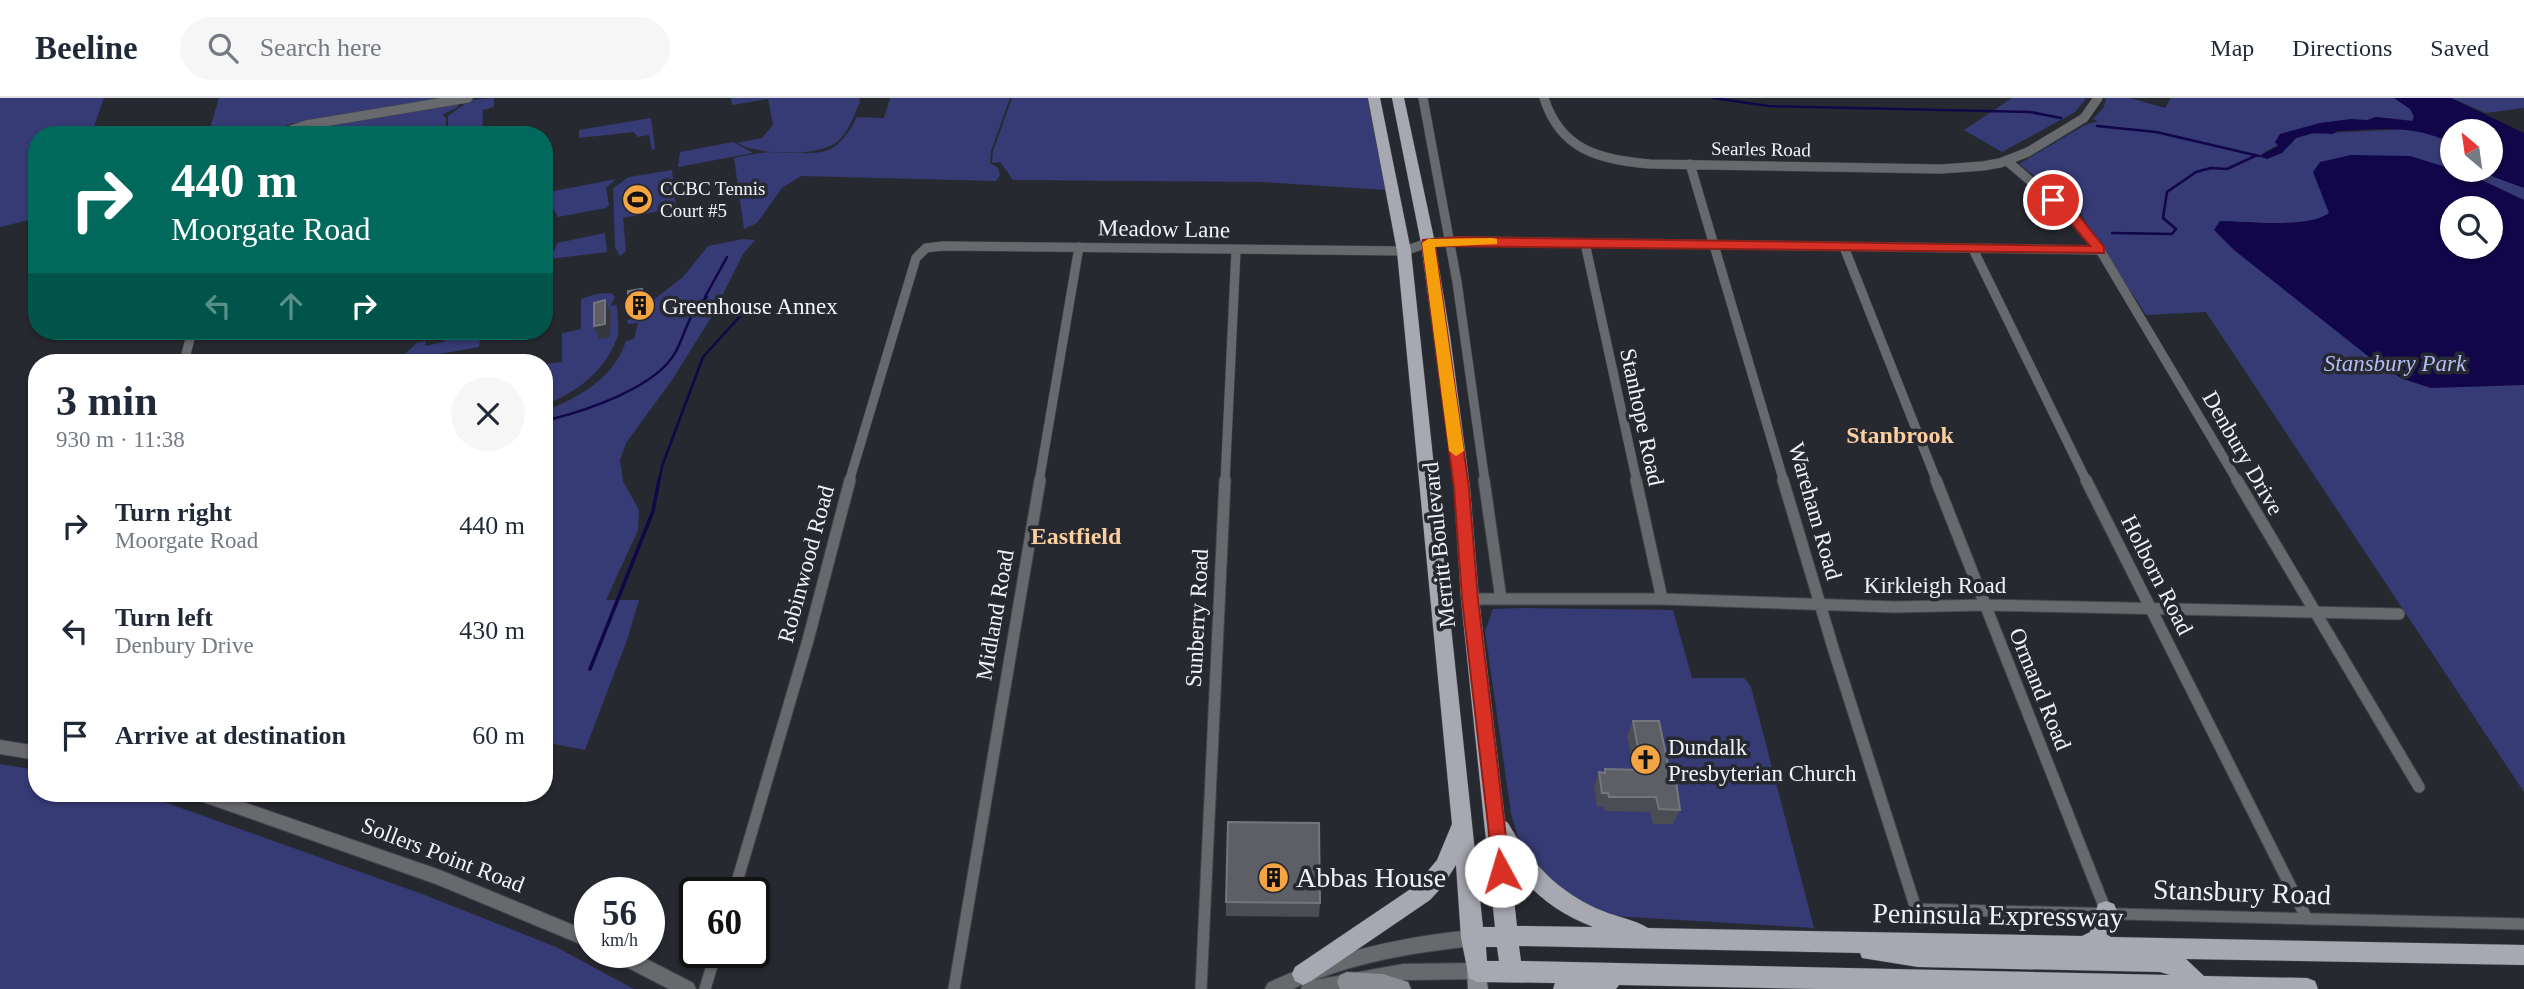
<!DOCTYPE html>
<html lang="en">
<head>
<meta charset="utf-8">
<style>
  :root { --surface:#fff; --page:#f6f6f7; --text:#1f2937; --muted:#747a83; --line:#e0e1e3 }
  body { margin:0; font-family:Georgia,serif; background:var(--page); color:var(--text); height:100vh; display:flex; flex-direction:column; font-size:26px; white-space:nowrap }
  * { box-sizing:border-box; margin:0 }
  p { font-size:23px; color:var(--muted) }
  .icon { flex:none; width:38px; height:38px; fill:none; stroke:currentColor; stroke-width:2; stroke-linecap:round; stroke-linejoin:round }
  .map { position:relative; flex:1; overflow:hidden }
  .drawer { position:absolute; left:28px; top:256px; width:525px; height:448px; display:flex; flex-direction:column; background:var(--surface); border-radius:28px; box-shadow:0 2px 5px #0004 }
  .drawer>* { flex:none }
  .top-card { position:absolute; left:28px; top:28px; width:525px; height:214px; border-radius:28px; box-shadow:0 2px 5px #0004; background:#00695c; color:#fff; overflow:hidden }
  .needle { width:46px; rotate:331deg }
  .tools { position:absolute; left:2440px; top:21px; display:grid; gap:14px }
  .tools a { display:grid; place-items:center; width:63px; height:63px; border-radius:50%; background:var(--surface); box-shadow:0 2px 5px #0004; font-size:35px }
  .speed { position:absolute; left:574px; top:779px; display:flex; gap:14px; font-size:35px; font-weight:700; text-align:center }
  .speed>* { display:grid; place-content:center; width:91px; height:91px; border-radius:50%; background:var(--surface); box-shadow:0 2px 5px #0004; line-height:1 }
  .speed small { font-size:18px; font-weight:400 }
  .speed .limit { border:4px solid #111; border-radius:10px; background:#fff; color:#111 }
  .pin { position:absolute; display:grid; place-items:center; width:60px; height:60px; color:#fff; margin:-30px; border:4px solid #fff; border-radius:50%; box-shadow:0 2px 7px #0007 }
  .me { position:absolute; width:77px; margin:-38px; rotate:354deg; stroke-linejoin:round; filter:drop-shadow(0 0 5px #0008) }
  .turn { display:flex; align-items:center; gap:24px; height:147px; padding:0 28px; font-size:32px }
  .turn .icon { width:91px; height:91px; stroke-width:2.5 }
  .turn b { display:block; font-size:49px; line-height:60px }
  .lanes { display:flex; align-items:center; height:66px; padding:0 28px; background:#0003; justify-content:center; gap:35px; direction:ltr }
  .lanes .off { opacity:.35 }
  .round { display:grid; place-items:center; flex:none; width:74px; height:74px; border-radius:37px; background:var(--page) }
  .summary { display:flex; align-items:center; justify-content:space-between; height:119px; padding:0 28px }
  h1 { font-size:42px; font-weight:700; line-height:52px }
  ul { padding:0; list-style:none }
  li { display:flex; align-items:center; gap:21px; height:105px; padding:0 28px }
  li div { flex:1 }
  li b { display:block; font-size:26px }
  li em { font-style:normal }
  header { display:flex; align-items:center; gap:42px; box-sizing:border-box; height:98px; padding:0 35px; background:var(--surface); border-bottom:2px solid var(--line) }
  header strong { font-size:33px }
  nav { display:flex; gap:38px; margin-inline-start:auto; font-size:24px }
  .search { width:490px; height:63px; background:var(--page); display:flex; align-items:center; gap:18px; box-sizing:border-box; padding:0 24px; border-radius:38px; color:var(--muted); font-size:26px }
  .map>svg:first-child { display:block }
  .green { fill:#363b75; fill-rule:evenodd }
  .water { fill:#110649; fill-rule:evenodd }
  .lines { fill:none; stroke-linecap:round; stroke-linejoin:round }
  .stream-far1 { stroke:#110649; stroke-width:2.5 }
  .stream { stroke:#110649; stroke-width:3.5 }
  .minor-far1-casing { stroke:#43454c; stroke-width:10 }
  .minor-casing { stroke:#43454c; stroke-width:13 }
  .tertiary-casing { stroke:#43454c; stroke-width:2 }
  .secondary-casing { stroke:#43454c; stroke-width:2 }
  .primary-casing { stroke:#43454c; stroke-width:1 }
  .minor-far1 { stroke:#68696d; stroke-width:9 }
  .minor { stroke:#68696d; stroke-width:11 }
  .tertiary { fill:#68696d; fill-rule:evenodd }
  .secondary { fill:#8c8d93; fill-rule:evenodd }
  .primary { fill:#a7a8b1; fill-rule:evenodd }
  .wall { fill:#4b4d54 }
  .shaded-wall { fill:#35373e }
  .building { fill:#5d5e66; stroke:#74767d; stroke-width:2 }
  .route { fill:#d93025; stroke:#8d1f18; stroke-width:2 }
  .slow { fill:#f59e0b }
  .labels { text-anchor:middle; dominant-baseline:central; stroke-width:7; stroke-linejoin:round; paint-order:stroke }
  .far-street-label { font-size:19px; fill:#f2f3f8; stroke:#272930 }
  .far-poi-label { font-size:19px; fill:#f2f3f8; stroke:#272930; text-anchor:start }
  .street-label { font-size:23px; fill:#f2f3f8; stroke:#272930 }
  .poi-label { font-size:23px; fill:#f2f3f8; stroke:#272930; text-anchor:start }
  .park-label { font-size:23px; font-style:italic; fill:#b3bcf8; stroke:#272930 }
  .neighbourhood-label { font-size:24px; font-weight:bold; fill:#fdcfa0; stroke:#272930 }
  .near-poi-label { font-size:28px; fill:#f2f3f8; stroke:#272930; text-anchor:start }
  .near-street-label { font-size:28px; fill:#f2f3f8; stroke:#272930 }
</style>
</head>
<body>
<header>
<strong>Beeline</strong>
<div class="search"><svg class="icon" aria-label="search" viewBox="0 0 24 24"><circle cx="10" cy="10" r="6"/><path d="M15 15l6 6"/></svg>Search here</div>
<nav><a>Map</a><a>Directions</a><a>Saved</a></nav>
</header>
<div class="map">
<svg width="2524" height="891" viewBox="0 0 2524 891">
  <rect width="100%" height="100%" fill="#272930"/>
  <path class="green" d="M0,0H104L91,37H37V120L0,129Z
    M219,0H469L290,26L263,37H208Z
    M494,0V9L483,12L482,37H448V18L470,2Z
    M731,0H859L860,4C854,16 849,34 838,43C818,60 758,57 737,45L762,40L773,27L768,1L732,7Z
    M890,0H1010L991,53L990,65L998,70L1000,77L996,83L801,78L782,90L757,125L744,131L734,60C746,58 760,54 773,54C815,54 834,65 857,19L884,20Z
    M1012,0H1368L1386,92L1264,84L1013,82L1000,64L992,65L993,53Z
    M2012,0H2085V2L2075,14L2002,54L1964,32Z
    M2106,0H2130L2165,10L2171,0H2394L2411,11L2414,19L2413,23L2376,19L2367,23L2320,25L2261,56L2290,47L2296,40L2306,36L2412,31L2430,35L2452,45V72H2478L2524,90V694L2206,214L2146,217L2079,113L2019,66L2085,27L2098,23L2093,21L2104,9ZM2452,110H2490V149H2452Z
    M2451,0H2524V10L2486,15Z
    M458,4V9L442,17L446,20L445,37H283L298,31Z
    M651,20L655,51L652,52L649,37L637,39L634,34L579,40V32Z
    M733,44L753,55L678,69L680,54Z
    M672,72L676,110L623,120L626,153L620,158L615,150L613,90L629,79Z
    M616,81L606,90L609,107L606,110L558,119L550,105L549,94Z
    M605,135L607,154L549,161V154L554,153L557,145Z
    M743,141L755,142L743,156L712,218L672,282L626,345L620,362L623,383L639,412L638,432L606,502H639L627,542L585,652L544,644V313C578,301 615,279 626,243L634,241L638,225L628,226L627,222L649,218L648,203L656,200L683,179L708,148Z
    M611,195L615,199L610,208L617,207C617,217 620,231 617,240C605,273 576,295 544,307V266L562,264V235L581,231V201L596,196Z
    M448,233H481L479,249L396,264L417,245L426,243L425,248L444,244V235Z
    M1521,510L1673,512L1692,580H1744L1751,589L1814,830L1596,817L1525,764L1511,715L1485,533L1493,511Z
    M0,666L37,672V695H139L422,796L556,849L634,891H0Z"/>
  <path class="water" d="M2394,0H2451L2524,35V90L2494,79L2481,72H2490V33H2452V45C2413,26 2380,31 2338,33L2333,36L2314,35L2296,40L2282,55L2267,61L2259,58L2278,48L2275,44L2280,36L2320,25L2351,21L2367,22L2376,19L2412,23L2414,19L2410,11Z
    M2351,57L2410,58L2471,77L2524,102V287L2431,290L2403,281L2378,266L2234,152L2214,132L2220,123C2247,123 2307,131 2329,115L2313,74L2320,64ZM2452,110H2490V149H2452Z"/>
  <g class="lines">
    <path class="stream-far1" d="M1713,0L1769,8L2030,14L2061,20
      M2097,28L2156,34L2259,58
      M2112,135L2172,136L2176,131L2163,120L2167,94L2196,74L2211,70L2227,71L2255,58
      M705,199L727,159
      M747,205L759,207
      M552,321C588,312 656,289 675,255C686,236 688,213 707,199
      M659,384L662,368L703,259L751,206"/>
    <path class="stream" d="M590,571L653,413L659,382"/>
    <defs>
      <path id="minor-far1" d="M1423,0L1457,184L1485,384
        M1544,0C1561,53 1599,61 1650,66L1941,71L1983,68L2000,65L2028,54L2084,20L2098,0
        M276,37L306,27L468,0
        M2007,63L2076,122L2100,152L2238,384
        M1690,66L1784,384
        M1585,145L1637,384
        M1844,149L1937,384
        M1973,151L2087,384
        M184,264L192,233
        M849,384L916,160L926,150L943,148L1404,153L1428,145L1458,143L2100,152
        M1039,384L1079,149
        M1225,384L1236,152"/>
      <path id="minor" d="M1484,382L1501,501
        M1636,382L1662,501
        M1783,382L1834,553L1916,811L2524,826
        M1936,382L2106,813
        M2086,382L2307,821
        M2237,382L2419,689
        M1470,501H1662L1896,509L1984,507L2399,516
        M734,794L808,542L850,382
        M705,891L716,854
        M954,891L1040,382
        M1201,891L1225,382"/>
      <path id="tertiary" d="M0,642L37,648V662L0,656Z
        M190,695H217L440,772L590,834V850L436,786L192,700Z
        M1472,832L1478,834L1481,840L1478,846L1472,848C1419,854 1365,862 1315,882L1403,866L1477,865L1483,867L1486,873L1483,879L1477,881L1403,882L1357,891H1301L1303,886L1293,891H1265L1268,885C1333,854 1400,839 1472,832Z
        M606,854H633L693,885L696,891H669L609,860Z"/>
      <path id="secondary" d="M1477,864L1484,866L1488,891H1468L1467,873L1470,866Z
        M1347,874L1383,876L1408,884L1411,891H1340L1337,884L1340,877Z"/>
      <path id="primary" d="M1368,0H1380L1411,153L1483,829H1495L1461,501L1454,390L1421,145L1392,0H1404L1435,145L1450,238L1470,390L1479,501L1505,723L1508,725C1531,765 1559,795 1603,813C1617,819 1636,822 1648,830L2082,838L2090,834L2098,806L2106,803L2114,806L2117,813L2110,839L2524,847V867L2186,861L2204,878L2307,880L2315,883L2318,891H1817L1619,887L1616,891H1553L1555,885L1477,884L1469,880L1461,840L1456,767L1442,789L1430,802L1311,883L1303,887L1295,883L1292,876L1295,869L1415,788L1437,762L1452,726L1397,153ZM1510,765C1531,795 1559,816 1593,829L1517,828ZM1519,848L1860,855L1862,860L1918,869L2160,874L2170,877L1521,863ZM1486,849H1497L1499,863H1487Z"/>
    </defs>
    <use href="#minor-far1" class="minor-far1-casing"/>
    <use href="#minor" class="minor-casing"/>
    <use href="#tertiary" class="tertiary-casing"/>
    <use href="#secondary" class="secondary-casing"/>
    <use href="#primary" class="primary-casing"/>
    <use href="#minor-far1" class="minor-far1"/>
    <use href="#minor" class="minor"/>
    <use href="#tertiary" class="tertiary"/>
    <use href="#secondary" class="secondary"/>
    <use href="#primary" class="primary"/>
  </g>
  <path class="wall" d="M1633,623L1670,676L1680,712L1673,726H1653L1650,714L1604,713L1603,709H1597L1594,689L1599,674H1603L1605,671L1634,672L1627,638Z
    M1226,804L1320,805L1319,819L1226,818Z"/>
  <path class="shaded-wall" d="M642,191L646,199L647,217L632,220L629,212Z
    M605,202L611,214L610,239L599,241L594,228Z"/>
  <path class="building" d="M642,191L644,209L629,212L628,193Z
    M605,202V226L594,228V205Z
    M1633,623H1659L1670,676H1675L1680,712L1659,711L1656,699H1609L1608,695H1602L1599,674L1605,675V671L1642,672Z
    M1228,724L1319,725L1320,805L1226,804Z"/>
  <path class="route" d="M2053,98L2080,119L2104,149V155L1435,148L1469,390L1478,501L1510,773L1507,779L1501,782L1494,779L1462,501L1454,390L1422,145L1423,142L1458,139L2090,148L2071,125L2048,104V99Z"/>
  <path class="slow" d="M1493,140L1497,141V146L1435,149L1464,353L1456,358L1449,353L1422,145L1428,141Z"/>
  <defs>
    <symbol id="stadium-disc" viewBox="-11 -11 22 22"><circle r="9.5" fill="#f4a443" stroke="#272930"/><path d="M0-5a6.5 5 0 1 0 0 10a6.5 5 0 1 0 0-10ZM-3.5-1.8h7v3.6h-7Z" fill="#111"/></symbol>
    <symbol id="building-disc" viewBox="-11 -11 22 22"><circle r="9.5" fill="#f4a443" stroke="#272930"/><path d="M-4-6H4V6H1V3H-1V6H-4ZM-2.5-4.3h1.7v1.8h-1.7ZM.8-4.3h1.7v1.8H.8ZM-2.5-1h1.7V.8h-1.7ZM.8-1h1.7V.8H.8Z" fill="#111"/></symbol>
    <symbol id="church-disc" viewBox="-11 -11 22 22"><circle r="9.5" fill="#f4a443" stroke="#272930"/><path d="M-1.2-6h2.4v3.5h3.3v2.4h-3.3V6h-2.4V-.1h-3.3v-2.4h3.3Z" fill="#111"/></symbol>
  </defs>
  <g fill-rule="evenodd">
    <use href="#stadium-disc" x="620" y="84" width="35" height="35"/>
    <use href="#building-disc" x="622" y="190" width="35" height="35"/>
    <use href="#church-disc" x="1628" y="644" width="35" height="35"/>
    <use href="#building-disc" x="1256" y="762" width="35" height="35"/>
  </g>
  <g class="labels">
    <g class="far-street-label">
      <text transform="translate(1761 51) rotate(1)">Searles Road</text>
    </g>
    <g class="far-poi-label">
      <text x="660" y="90">CCBC Tennis<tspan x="660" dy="22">Court #5</tspan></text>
    </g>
    <g class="street-label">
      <text transform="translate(1164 131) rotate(1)">Meadow Lane</text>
      <text transform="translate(1642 319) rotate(78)">Stanhope Road</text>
      <text transform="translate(2243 355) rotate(60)">Denbury Drive</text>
      <text transform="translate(1815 413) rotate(74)">Wareham Road</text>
      <text transform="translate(1439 447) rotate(-96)">Merritt Boulevard</text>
      <text transform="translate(806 466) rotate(-75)">Robinwood Road</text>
      <text transform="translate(2157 477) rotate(63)">Holborn Road</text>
      <text x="1935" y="487">Kirkleigh Road</text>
      <text transform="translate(995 517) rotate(-80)">Midland Road</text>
      <text transform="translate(1197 520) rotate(-87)">Sunberry Road</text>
      <text transform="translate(2040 591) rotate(68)">Ormand Road</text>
      <text transform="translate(443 757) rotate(21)">Sollers Point Road</text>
    </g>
    <g class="poi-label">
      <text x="662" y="208">Greenhouse Annex</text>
      <text x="1668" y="649">Dundalk<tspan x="1668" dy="26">Presbyterian Church</tspan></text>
    </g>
    <g class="park-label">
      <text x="2395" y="265">Stansbury Park</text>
    </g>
    <g class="neighbourhood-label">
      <text x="1900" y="337">Stanbrook</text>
      <text x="1076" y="438">Eastfield</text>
    </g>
    <g class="near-poi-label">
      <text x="1296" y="779">Abbas House</text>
    </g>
    <g class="near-street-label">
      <text transform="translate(2242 794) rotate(2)">Stansbury Road</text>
      <text transform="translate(1998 817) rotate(1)">Peninsula Expressway</text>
    </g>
  </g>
</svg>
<div class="tools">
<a><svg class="needle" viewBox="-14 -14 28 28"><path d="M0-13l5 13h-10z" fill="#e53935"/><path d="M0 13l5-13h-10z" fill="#747a83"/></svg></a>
<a><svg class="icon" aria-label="search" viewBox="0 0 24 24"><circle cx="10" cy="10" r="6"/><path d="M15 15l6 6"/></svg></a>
</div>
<div class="speed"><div>56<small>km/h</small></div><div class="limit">60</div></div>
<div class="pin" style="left:2053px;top:102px;background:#d93025"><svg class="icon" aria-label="arrive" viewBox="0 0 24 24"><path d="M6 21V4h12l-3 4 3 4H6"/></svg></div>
<svg class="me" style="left:1501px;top:773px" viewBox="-20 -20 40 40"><circle r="19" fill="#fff"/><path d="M0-13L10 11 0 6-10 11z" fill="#d93025"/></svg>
<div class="top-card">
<div class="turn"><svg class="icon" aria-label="right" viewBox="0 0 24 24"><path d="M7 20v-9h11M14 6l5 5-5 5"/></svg><div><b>440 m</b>Moorgate Road</div></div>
<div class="lanes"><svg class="icon off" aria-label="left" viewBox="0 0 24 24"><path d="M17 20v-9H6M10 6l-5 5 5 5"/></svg><svg class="icon off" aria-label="ahead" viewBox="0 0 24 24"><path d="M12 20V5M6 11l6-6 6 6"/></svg><svg class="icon" aria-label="right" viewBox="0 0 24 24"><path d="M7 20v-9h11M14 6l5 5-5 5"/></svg></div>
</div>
<section class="drawer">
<div class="summary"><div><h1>3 min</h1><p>930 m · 11:38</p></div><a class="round"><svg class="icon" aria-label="close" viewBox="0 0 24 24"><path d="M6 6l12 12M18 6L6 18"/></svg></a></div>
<ul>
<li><svg class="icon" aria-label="right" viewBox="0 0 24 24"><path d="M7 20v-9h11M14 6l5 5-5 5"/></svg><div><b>Turn right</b><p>Moorgate Road</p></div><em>440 m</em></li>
<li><svg class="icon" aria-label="left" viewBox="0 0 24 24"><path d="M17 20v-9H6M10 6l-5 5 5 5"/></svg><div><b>Turn left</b><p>Denbury Drive</p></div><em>430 m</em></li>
<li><svg class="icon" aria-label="arrive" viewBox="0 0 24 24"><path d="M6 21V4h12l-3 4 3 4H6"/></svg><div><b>Arrive at destination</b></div><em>60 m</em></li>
</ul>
</section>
</div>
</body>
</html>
